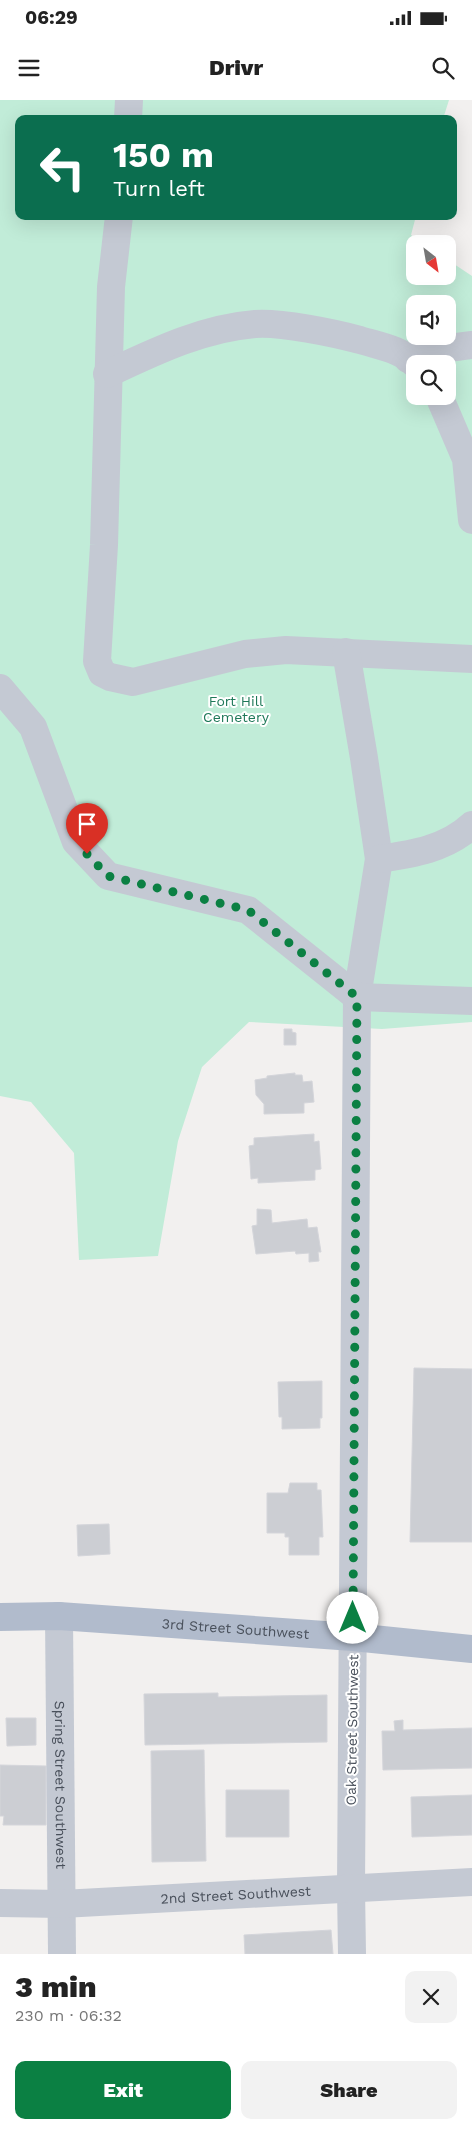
<!DOCTYPE html>
<html lang="en">
<head>
<meta charset="utf-8">
<style>
  :root { --surface:#fff; --page:#f2f2f2; --text:#222; --muted:#767676; --accent:#0b8043 }
  body { margin:0; font-family:"Work Sans",sans-serif; background:var(--page); color:var(--text); height:100vh; display:flex; flex-direction:column; font-size:19px; white-space:nowrap }
  * { box-sizing:border-box; margin:0 }
  p { font-size:16px; color:var(--muted) }
  .icon { flex:none; width:28px; height:28px; fill:none; stroke:currentColor; stroke-width:2; stroke-linecap:round; stroke-linejoin:round }
  .map { position:relative; height:1854px; overflow:hidden }
  .sheet { display:flex; flex-direction:column; background:var(--surface); flex:1 }
  .sheet>* { flex:none }
  .banner { position:absolute; left:15px; top:15px; width:442px; height:105px; border-radius:10px; box-shadow:0 5px 20px #0002; background:#0b6e4f; color:#fff; overflow:hidden }
  .needle { width:32px; rotate:149deg }
  .controls { position:absolute; left:406px; top:135px; display:grid; gap:10px }
  .controls a { display:grid; place-items:center; width:50px; height:50px; border-radius:10px; background:var(--surface); box-shadow:0 5px 20px #0002; font-size:25px }
  .pin { position:absolute; display:grid; place-items:center; width:42px; height:42px; color:#fff; margin:-51px -21px; border-radius:50% 50% 50% 0; rotate:-45deg; box-shadow:0 0 5px #0007 }
  .pin .icon { rotate:45deg }
  .me { position:absolute; width:55px; margin:-28px; rotate:0deg; stroke-linejoin:round; filter:drop-shadow(0 0 4px #0008) }
  .turn { display:flex; align-items:center; gap:18px; height:105px; padding:0 15px; font-size:22px }
  .turn .icon { width:65px; height:65px; stroke-width:2.5 }
  .turn b { display:block; font-size:35px; line-height:42px }
  .round { display:grid; place-items:center; flex:none; width:52px; height:52px; border-radius:10px; background:var(--page) }
  .head { display:flex; align-items:center; justify-content:space-between; height:85px; padding:0 15px }
  h1 { font-size:30px; font-weight:800; line-height:38px }
  .button { display:flex; gap:10px; margin-top:auto; padding:10px 15px }
  .button a { flex:1; height:58px; border-radius:10px; background:var(--accent); color:#fff; font-size:20px; font-weight:800; line-height:58px; text-align:center }
  .button a+a { background:var(--page); color:var(--text) }
  .status { display:flex; justify-content:space-between; align-items:center; height:35px; padding:0 25px; background:var(--surface); direction:ltr }
  .status svg { height:14px; fill:currentColor }
  header { display:flex; justify-content:space-between; align-items:center; height:65px; padding:0 15px; background:var(--surface); font-size:22px; font-weight:800 }
  .map>svg:first-child { display:block }
  .green { fill:#c1ecd8; fill-rule:evenodd }
  .building { fill:#ccced3; stroke:#d4d5da }
  .lines { fill:none; stroke-linecap:round; stroke-linejoin:round }
  .minor { stroke:#c4c9d3; stroke-width:28 }
  .major { stroke:#b1bbcc; stroke-width:28 }
  .route { stroke:#0b8043; stroke-width:9; stroke-dasharray:0 16.2 }
  .labels { text-anchor:middle; dominant-baseline:central; stroke-width:4; stroke-linejoin:round; paint-order:stroke }
  .park-label { font-size:14px; fill:#1e7858; stroke:#fff }
  .street-label { font-size:14px; fill:#49505b; stroke:#fff }
</style>
</head>
<body>
<div class="status"><b>06:29</b><svg viewBox="0 0 49 12"><path d="M0 12V9h3v3zM5 12V6h3v6zM10 12V3h3v9zM15 12V0h3v12zM26 1h20v11H26zM47 4h2v5h-2z"/></svg></div>
<header><svg class="icon" aria-label="menu" viewBox="0 0 24 24"><path d="M4 6h16M4 12h16M4 18h16"/></svg>Drivr<svg class="icon" aria-label="search" viewBox="0 0 24 24"><circle cx="10" cy="10" r="6"/><path d="M15 15l6 6"/></svg></header>
<div class="map">
<svg width="472" height="1854" viewBox="0 0 472 1854">
  <rect width="100%" height="100%" fill="#f2f0ef"/>
  <path class="green" d="M0,0H449L443,19H19V116H416L411,135L424,144H415V176H448V160L472,176V922L382,929L249,922L202,967L178,1041L158,1156L79,1160L74,1053L31,1002L0,996ZM415,204H448V236H415ZM415,264H448V296H415Z"/>
  <path class="building" d="M284,929H292V932L296,933V945H284Z
    M295,973V975H302L303,982L312,981L314,1002L304,1003V1013L264,1014V1004L256,995L255,980L267,978V976Z
    M314,1034V1042L319,1041L321,1069L315,1070V1080L258,1083V1078L251,1079L249,1046L254,1045V1038Z
    M257,1109L271,1110L272,1123L307,1119L308,1128L317,1127L321,1152H318L319,1161L309,1162V1153L296,1154L295,1151L256,1154L252,1126L257,1125Z
    M414,1268L472,1269V1442H410Z
    M322,1281V1318H320V1328L282,1329V1317H279L278,1282Z
    M290,1383H317V1390H321L323,1437H319V1455H289V1437H285V1433H267V1393H288Z
    M109,1424L110,1454L78,1456L77,1425Z
    M218,1593V1597L327,1595V1642L145,1645L144,1594Z
    M6,1618H36V1645L7,1646Z
    M403,1620V1630L472,1628V1668L383,1670L382,1631H395L394,1621Z
    M204,1650L206,1761L152,1762L151,1651Z
    M0,1665L46,1666V1725H3L4,1716H0Z
    M226,1690H289V1737H226Z
    M472,1695V1735L412,1737L411,1697Z
    M331,1830L333,1854H245L244,1835Z"/>
  <g class="lines">
    <g class="minor">
      <path d="M128,19L129,0"/>
      <path d="M119,116L111,187L104,445L97,561L102,573L110,577L133,582L245,554L286,550L472,559"/>
      <path d="M408,259L427,251L472,245"/>
      <path d="M107,274C154,252 203,228 255,224C281,222 334,233 360,240C379,246 401,249 415,264"/>
      <path d="M439,296L466,359L472,420"/>
      <path d="M346,552L364,658L379,759L357,897L351,1788L352,1854"/>
      <path d="M0,588L33,627L76,742L108,776L248,810L357,897L472,901"/>
      <path d="M379,759C413,754 446,749 472,725"/>
      <path id="s1" d="M59,1516L62,1854"/>
      <path id="s2" d="M0,1803L62,1804L472,1782"/>
    </g>
    <path class="major" id="s3" d="M0,1517L59,1516L353,1537L472,1549"/>
  </g>
  <g class="lines">
    <path class="route" d="M87,754L108,776L248,810L357,897L353,1518"/>
  </g>
  <g class="labels">
    <g class="park-label">
      <text x="236" y="601">Fort Hill<tspan x="236" dy="16">Cemetery</tspan></text>
    </g>
    <g class="street-label">
      <text stroke="none"><textPath href="#s3" startOffset="236">3rd Street Southwest</textPath></text>
      <text transform="translate(352 1630) rotate(-89)">Oak Street Southwest</text>
      <text stroke="none"><textPath href="#s1" startOffset="169">Spring Street Southwest</textPath></text>
      <text stroke="none"><textPath href="#s2" startOffset="236">2nd Street Southwest</textPath></text>
    </g>
  </g>
</svg>
<div class="controls">
<a><svg class="needle" viewBox="-14 -14 28 28"><path d="M0-13l5 13h-10z" fill="#e53935"/><path d="M0 13l5-13h-10z" fill="#767676"/></svg></a>
<a><svg class="icon" aria-label="sound" viewBox="0 0 24 24"><path d="M4 9h4l5-4v14l-5-4H4zM17 9q2 3 0 6"/></svg></a>
<a><svg class="icon" aria-label="search" viewBox="0 0 24 24"><circle cx="10" cy="10" r="6"/><path d="M15 15l6 6"/></svg></a>
</div>
<div class="pin" style="left:87px;top:754px;background:#d93025"><svg class="icon" aria-label="arrive" viewBox="0 0 24 24"><path d="M6 21V4h12l-3 4 3 4H6"/></svg></div>
<svg class="me" style="left:353px;top:1518px" viewBox="-20 -20 40 40"><circle r="19" fill="#fff"/><path d="M0-13L10 11 0 6-10 11z" fill="#0b8043"/></svg>
<div class="banner">
<div class="turn"><svg class="icon" aria-label="left" viewBox="0 0 24 24"><path d="M17 20v-9H6M10 6l-5 5 5 5"/></svg><div><b>150 m</b>Turn left</div></div>
</div>
</div>
<section class="sheet">
<div class="head"><div><h1>3 min</h1><p>230 m · 06:32</p></div><a class="round"><svg class="icon" aria-label="close" viewBox="0 0 24 24"><path d="M6 6l12 12M18 6L6 18"/></svg></a></div>
<div class="button"><a>Exit</a><a>Share</a></div>
</section>
</body>
</html>
